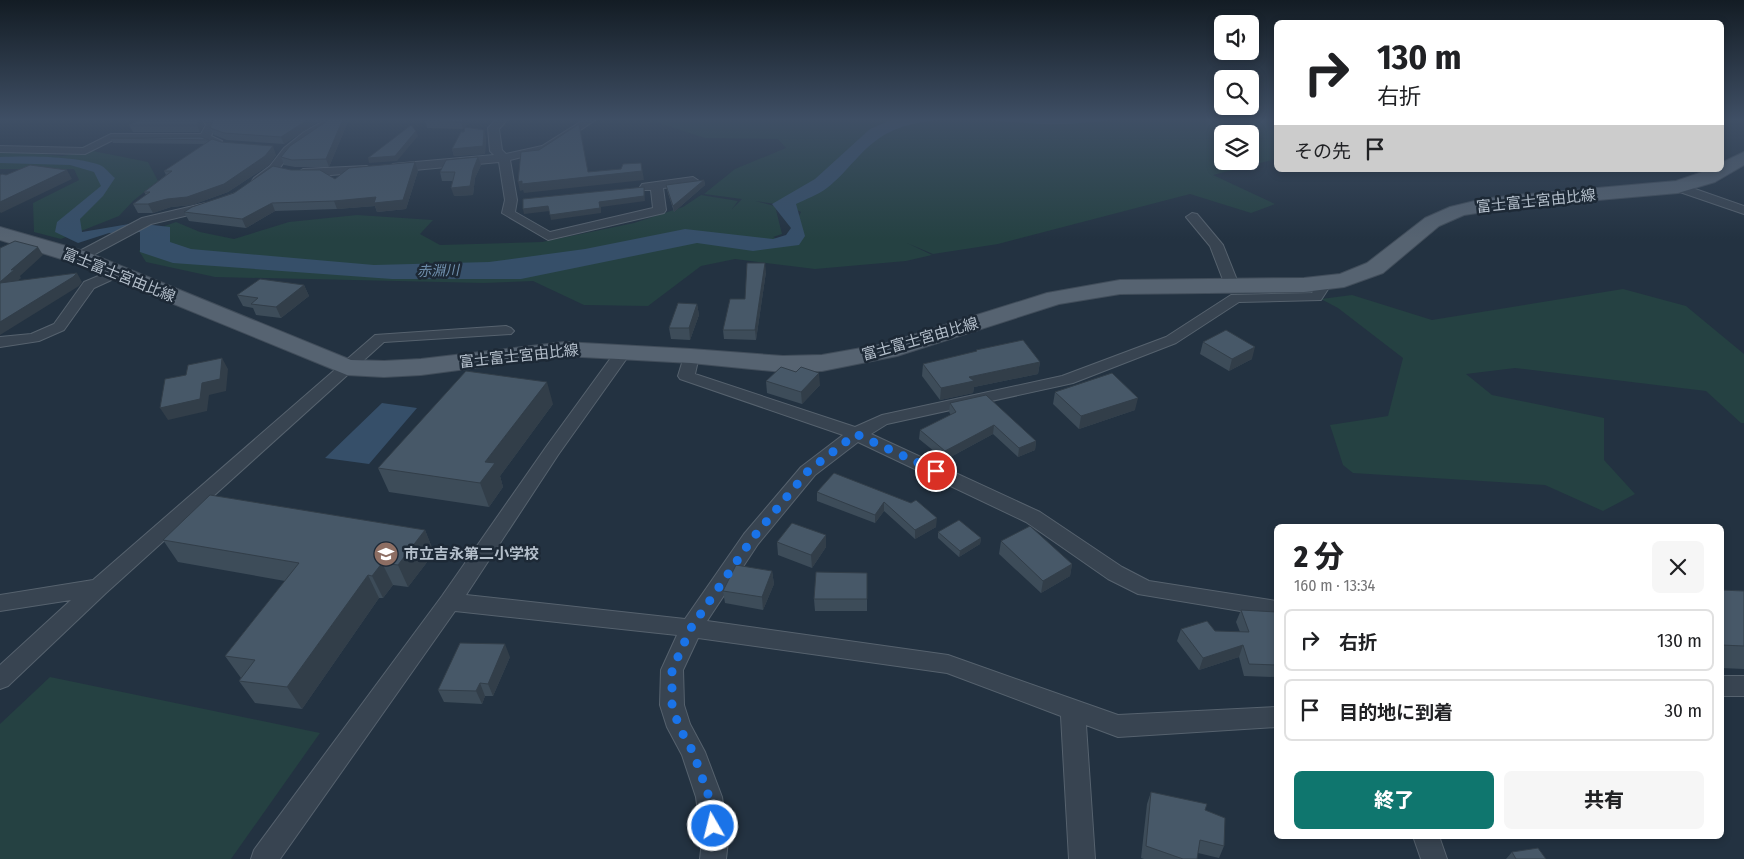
<!DOCTYPE html>
<html lang="ja">
<head>
<meta charset="utf-8">
<style>
  :root { --surface:#fff; --page:#f6f6f6; --text:#202124; --muted:#757577; --line:#e0e0e0; --accent:#0f766e }
  body { margin:0; font-family:"Fira Sans Condensed","Noto Sans JP",sans-serif; background:var(--page); color:var(--text); height:100vh; display:flex; flex-direction:column; font-size:19px; white-space:nowrap }
  * { box-sizing:border-box; margin:0 }
  p { font-size:16px; color:var(--muted) }
  .icon { flex:none; width:28px; height:28px; fill:none; stroke:currentColor; stroke-width:2; stroke-linecap:round; stroke-linejoin:round }
  .map { position:relative; flex:1; overflow:hidden }
  .sheet { position:absolute; left:1274px; top:524px; width:450px; height:315px; display:flex; flex-direction:column; background:var(--surface); border-radius:8px; box-shadow:0 2px 8px #0003 }
  .sheet>* { flex:none }
  .top-card { position:absolute; left:1274px; top:20px; width:450px; height:152px; border-radius:8px; box-shadow:0 2px 8px #0003; background:#fff; color:var(--text); overflow:hidden }
  .fabs { position:absolute; left:1214px; top:15px; display:grid; gap:10px }
  .fabs a { display:grid; place-items:center; width:45px; height:45px; border-radius:8px; background:var(--surface); box-shadow:0 2px 8px #0003; font-size:25px }
  .pin { position:absolute; display:grid; place-items:center; width:42px; height:42px; color:#fff; margin:-21px; border:2px solid #fff; border-radius:50%; box-shadow:0 1px 5px #0007 }
  .me { position:absolute; width:55px; margin:-28px; rotate:352deg; stroke-linejoin:round; filter:drop-shadow(0 0 4px #0008) }
  .turn { display:flex; align-items:center; gap:18px; height:105px; padding:0 20px; font-size:22px }
  .turn .icon { width:65px; height:65px; stroke-width:2.5 }
  .turn b { display:block; font-size:35px; line-height:42px }
  .then { display:flex; align-items:center; height:48px; padding:0 20px; background:#0003; gap:10px; font-size:19px }
  .round { display:grid; place-items:center; flex:none; width:52px; height:52px; border-radius:8px; background:var(--page) }
  .head { display:flex; align-items:center; justify-content:space-between; height:85px; padding:0 20px }
  h1 { font-size:30px; font-weight:800; line-height:38px }
  .primary-button { display:flex; gap:10px; margin-top:auto; padding:10px 20px }
  .primary-button a { flex:1; height:58px; border-radius:8px; background:var(--accent); color:#fff; font-size:20px; font-weight:800; line-height:58px; text-align:center }
  .primary-button a+a { background:var(--page); color:var(--text) }
  ul { padding:0; list-style:none }
  li { display:flex; align-items:center; gap:15px; height:62px; margin:0 10px 8px; padding:0 10px; border:2px solid var(--line); border-radius:8px }
  li div { flex:1 }
  li b { display:block; font-size:19px }
  li em { font-style:normal }
  .map>svg:first-child { display:block }
  .green { fill:#254142; fill-rule:evenodd }
  .water { fill:#364f69 }
  .lines { fill:none; stroke-linecap:round; stroke-linejoin:round }
  .street-casing { stroke:#56626e; stroke-width:2 }
  .primary-casing { stroke:#414d5a; stroke-width:2 }
  .street { fill:#384451; fill-rule:evenodd }
  .primary { fill:#566371; fill-rule:evenodd }
  .wall { fill:#3d4c59 }
  .shaded-wall { fill:#323e49 }
  .building { fill:#475868; stroke:#323e49 }
  .route { stroke:#1a73e8; stroke-width:9; stroke-dasharray:0 16.2 }
  .labels { text-anchor:middle; dominant-baseline:central; stroke-width:5; stroke-linejoin:round; paint-order:stroke }
  .far-water-label { font-size:14px; font-style:italic; fill:#7292b0; stroke:#1d2936 }
  .street-label { font-size:15px; fill:#b4bfcb; stroke:#1d2936 }
  .poi-label { font-size:15px; font-weight:bold; fill:#b4bfcb; stroke:#1d2936; text-anchor:start }
</style>
</head>
<body>
<div class="map">
<svg width="1744" height="859" viewBox="0 0 1744 859">
  <rect width="100%" height="100%" fill="#233241"/>
  <path class="green" d="M647,119H1276V159L1213,175L1275,204L1251,213L1190,194L998,244L933,254L907,243L932,255L906,261L815,269L735,259L701,266L648,306L584,305L533,281L484,283L215,277L146,262L139,251L159,228L176,222L200,232L234,239L289,222L357,215L433,220L420,234L440,245L542,242L634,223L683,207L701,195L738,201L732,209L742,199L704,194L735,169L786,148L778,139L705,138ZM1222,134H1250V161H1222ZM755,201L789,206L801,212L785,242L773,237L782,234L775,206Z
    M0,150L62,156L93,151L148,162L158,181L133,201L119,216L61,239L34,232L33,203L79,180L74,169H0Z
    M1623,289L1686,306L1744,354V423H1741L1706,391L1515,368L1466,374L1492,395L1604,418V460L1635,494L1603,511L1545,485L1353,473L1343,465L1330,425L1388,416L1403,358L1338,308L1321,299L1352,295L1432,320Z
    M50,677L320,733L231,859H0V724Z"/>
  <path class="water" d="M893,119H1120C1095,122 1070,125 1044,124C997,122 929,110 886,134C862,147 848,172 827,188C818,195 806,199 796,204L805,236L799,245L753,251L697,243L521,279H392L173,263L140,252V232L109,233L78,243L55,232L57,222L101,186L94,172L70,165L0,163V157C27,156 75,156 100,165C105,167 110,174 115,178L103,196L80,219L82,232L135,223L170,227V242L191,249L374,265L489,262L585,249L685,229L773,239L786,235L791,228L772,204L815,179L870,129Z
    M382,403L417,408L369,464L325,458Z"/>
  <g class="lines">
    <defs>
      <path id="street" d="M203,119H215L214,121L216,125L211,136L222,141L220,143L216,144L204,140H113L85,154L0,152V146L83,148L111,134H201L206,125L202,120Z
        M327,119H339C327,132 305,139 291,153C282,163 270,188 254,184L252,181L254,178L270,166L284,148L304,132Z
        M497,119H508L499,129L502,150L506,154L542,146L585,119H597L550,150L510,160L517,200L515,212L550,232L653,208L651,190H642L640,187L642,184L693,177L699,181L693,185L663,188L666,210L664,213L548,240L502,213L505,200L499,162L393,172L387,168L393,164L494,155L490,151L488,128Z
        M367,166L373,170L371,172L303,177L297,173L303,169Z
        M1678,183L1744,206V214L1674,190L1672,187L1674,184Z
        M206,203L212,207L210,210L151,224L84,260L79,261L72,257L74,254L142,218Z
        M1192,213L1197,214L1223,245L1239,285L1237,288H1227L1225,285L1210,246L1186,217Z
        M115,269L120,270L122,273L120,276L94,288L64,330L39,341L0,347V337L31,334L54,324L84,282Z
        M1325,279L1330,280L1332,283L1321,300L1239,302L1176,343L1073,383L887,424L871,434L1040,512L1122,567L1149,581L1276,601V617L1138,594L1108,579L1026,522L858,442L815,475L758,544L707,621L948,655L1118,715L1276,707V727L1118,737L1086,725L1095,859H1069L1061,716L947,673L698,638L683,670L684,705L690,724L705,752L722,797L728,841L726,859H700L702,841L696,797L682,755L667,727L660,705L661,670L677,635L455,611L280,859H251L254,850L442,596L546,447L618,348H630L632,351L558,455L466,595L685,619L744,534L801,467L843,435L680,379L678,376L685,353H697L699,356L695,374L855,427L882,415L1062,376L1166,337L1231,295L1312,293L1320,280Z
        M506,326L511,328L514,331L511,334L384,342L106,593L8,686L0,689V665L71,600L0,611V595L93,580L375,335Z
        M1721,676H1744V696H1721Z
        M1413,836H1439L1447,859H1421Z"/>
      <path id="primary" d="M1744,152V165L1715,182L1678,193L1517,207L1464,215L1439,226L1383,273L1344,287L1304,292L1120,294L1059,304L897,356L822,371L783,372L691,363L564,356L421,375L384,377L347,375L71,262L0,240V227L87,252L351,360L384,361L421,359L564,342L691,349L783,356L822,355L884,344L1047,293L1120,280L1304,278L1340,274L1367,263L1425,218L1450,207L1483,199L1517,195L1676,181L1708,170H1721V163Z"/>
    </defs>
    <use href="#street" class="street-casing"/>
    <use href="#primary" class="primary-casing"/>
    <use href="#street" class="street"/>
    <use href="#primary" class="primary"/>
  </g>
  <path class="wall" d="M201,119L204,125L200,132H133L129,125Z
    M214,119H349L329,167H295L284,165L281,157L290,146L328,120L316,123L284,144L227,140L214,135L210,128Z
    M474,119L465,127L486,137L485,154L454,156L452,149L464,132L465,128L463,129L427,128L425,120Z
    M110,138L209,140V141L221,142L276,155L269,165L228,192L192,205L171,207L153,213H138L133,204L146,195L144,192L166,175L164,171L204,144L113,143Z
    M481,165L475,178L473,195L454,196L453,181H442L440,172Z
    M291,170L335,179L418,171L406,209L377,212L375,206L337,209L275,211L246,228L189,221L184,212Z
    M704,180L705,185L674,212L667,190L666,185Z
    M766,272L756,340L724,339L723,330Z
    M304,285L309,296L281,318L256,315L253,308L243,306L237,295Z
    M697,304L699,315L690,340L671,339L669,328Z
    M1203,342L1252,359L1229,371L1200,354Z
    M976,350L1040,362L1038,374L974,387L973,393L940,400L922,376L923,364L976,352Z
    M766,381L820,385L802,404L767,393Z
    M1055,392L1135,410L1079,429L1053,404Z
    M950,403L1036,441L1035,450L1018,457L993,434L945,460L919,439L920,430L951,415L949,412Z
    M553,404L500,476L503,487L489,507L389,492L378,468Z
    M834,473L936,527L915,539L884,511L875,523L817,501V492Z
    M425,530L434,553L408,587L393,585L383,598H379L302,709L255,703L239,681L241,678L225,656L285,581L178,562L163,540Z
    M938,532L981,538L980,544L959,557L938,538Z
    M826,535V547L812,568L778,555L777,542Z
    M1001,541L1072,564L1070,576L1041,593L999,554Z
    M772,571L774,584L763,610L725,603L723,591Z
    M867,573V611H815L814,599Z
    M1721,590L1744,591V669L1721,668Z
    M1241,610L1276,612V677L1244,676L1239,657L1199,670L1177,641L1181,629L1240,632L1236,622Z
    M510,657L493,696H485L482,704L444,702L438,690Z
    M1151,792L1205,810L1224,846L1219,858L1198,853L1197,859H1144L1141,858L1147,804Z
    M1512,852L1546,859H1506Z"/>
  <path class="shaded-wall" d="M199,119H201L204,125L200,132L197,125Z
    M309,119H333L316,123L284,144L281,137Z
    M343,119H349L329,167L326,159Z
    M465,119H474L463,129L461,122Z
    M484,130L486,137L485,154L454,156L452,149Z
    M416,131L418,136L397,161L369,163L368,158Z
    M273,146L276,155L269,165L228,192L192,205L171,207L153,213L148,204Z
    M478,157L481,165L475,178L473,195L454,196L451,188L473,170Z
    M415,162L418,171L406,209L377,212L375,206L337,209L334,201Z
    M641,163L644,180L524,193L523,190L520,191L518,182L589,177Z
    M67,170L72,179L1,213L0,212V202Z
    M704,180L705,185L674,212L673,206Z
    M644,187L645,201L601,207V213L551,220L550,215L599,202Z
    M272,203L275,211L246,228L242,219Z
    M548,206L550,211L524,214L523,209Z
    M38,247L43,255L20,276L21,278L5,292L0,286V282L11,270Z
    M765,263L766,272L756,340L755,330Z
    M77,273L82,282L79,286L0,335V322Z
    M304,285L309,296L281,318L276,307Z
    M697,304L699,315L690,340L689,328Z
    M1255,347L1252,359L1229,371L1232,359Z
    M222,358L228,369L226,391L209,395L207,411L168,420L160,408Z
    M1040,362L1038,374L974,387L973,393L940,400L941,388L969,377Z
    M819,373L820,385L802,404L801,392Z
    M547,382L553,404L500,476L503,487L489,507L480,483L485,462Z
    M1138,398L1135,410L1079,429L1081,416Z
    M994,425L993,434L945,460V451Z
    M1036,441L1035,450L1018,457L1019,448Z
    M884,502V511L875,523V515Z
    M937,518L936,527L915,539V530Z
    M425,530L434,553L408,587L398,565Z
    M826,535V547L812,568L811,555Z
    M981,538L980,544L959,557L960,551Z
    M382,563L393,585L383,598L372,576Z
    M1072,564L1070,576L1041,593L1043,581Z
    M772,571L774,584L763,610L762,597Z
    M368,575L379,598L302,709L287,687Z
    M505,644L510,657L493,696L488,684Z
    M1243,645L1239,657L1199,670L1203,658Z
    M480,683L485,696L482,704L476,691Z"/>
  <path class="building" d="M142,119H200L197,125H129Z
    M214,119H309L281,137L224,133L210,128Z
    M330,119H343L326,159L292,160L281,157L290,146Z
    M428,119H465L461,122L425,120Z
    M579,124L588,172L621,169L623,164L641,163L642,171L522,184V181L518,182L521,152L539,150Z
    M411,125L416,131L395,156L368,158Z
    M465,127L484,130L483,146L452,149L461,132H464Z
    M201,137L209,140L110,138Z
    M212,139L221,142L273,146L265,156L224,184L187,197L167,199L148,204H133L150,192H144L172,171H164Z
    M478,157L473,170L470,186L451,188L455,172H440L446,160Z
    M415,162L403,200L374,203L376,197L334,201L272,203L242,219L184,212L192,207L234,193L273,166L291,170H320L335,179L349,168Z
    M30,165L67,170L0,202V175L2,174L6,175Z
    M704,180L673,206L666,185Z
    M644,187V196L599,202L600,208L550,215L548,206L523,209V199Z
    M15,241L38,247L11,270L15,269L0,282V248Z
    M747,263H765L755,330H723L730,299H745Z
    M77,273L73,277L0,322V283Z
    M260,279L304,285L276,307L251,304L258,298L237,295Z
    M678,303L697,304L689,328H669Z
    M1226,330L1255,347L1232,359L1203,342Z
    M1023,340L1040,362L969,377L974,381L941,388L923,364L977,351L976,350Z
    M222,358L220,379L202,383L200,399L160,408L165,379L186,375L188,365Z
    M781,367L796,372L801,367L819,373L801,392L766,381Z
    M466,371L547,382L485,462L495,463L480,483L378,468Z
    M1112,373L1138,398L1081,416L1055,392Z
    M986,395L1036,441L1019,448L994,425L945,451L920,430L956,412L950,403Z
    M834,473L911,503L916,500L937,518L915,530L884,502L875,515L817,492Z
    M210,495L425,530L398,565L382,563L372,576L368,575L287,687L239,681L255,660L225,656L299,563L163,540Z
    M959,520L981,538L960,551L938,532Z
    M792,523L826,535L811,555L777,542Z
    M1030,526L1072,564L1043,581L1001,541Z
    M736,565L772,571L762,597L723,591Z
    M816,572L867,573V599H814Z
    M1721,590L1744,591V646L1721,645Z
    M1241,610L1276,612V665L1249,664L1243,645L1203,658L1181,629L1207,621L1215,631L1249,632Z
    M460,643L505,644L488,684L480,683L476,691L438,690Z
    M1151,792L1207,804L1205,810L1225,818L1224,846L1200,840L1197,859H1183L1146,846Z
    M1538,848L1546,859H1516L1512,852Z"/>
  <linearGradient id="sky" x2="0" y2="1"><stop stop-color="#131c24"/><stop offset="0.5" stop-color="#3f4f65"/><stop offset="1" stop-color="#3f4f65" stop-opacity="0"/></linearGradient>
  <rect width="1744" height="239" fill="url(#sky)"/>
  <g class="lines">
    <path class="route" d="M713,826L709,797L693,752L679,727L672,704V670L691,628L752,539L808,471L856,434L936,471"/>
  </g>
  <defs>
    <symbol id="school-disc" viewBox="-11 -11 22 22"><circle r="9.5" fill="#8d6e63" stroke="#1d2936"/><path d="M0-5L7-2L0 1L-7-2ZM-4 1L0 2.5L4 1V4Q0 6-4 4Z" fill="#fff"/></symbol>
  </defs>
  <g fill-rule="evenodd">
    <use href="#school-disc" x="372" y="540" width="28" height="28"/>
  </g>
  <g class="labels">
    <g class="far-water-label">
      <text transform="translate(438 271) rotate(-2)">赤淵川</text>
    </g>
    <g class="street-label">
      <text transform="translate(1536 201) rotate(-6)">富士富士宮由比線</text>
      <text transform="translate(119 275) rotate(22)">富士富士宮由比線</text>
      <text transform="translate(920 339) rotate(-16)">富士富士宮由比線</text>
      <text transform="translate(519 356) rotate(-6)">富士富士宮由比線</text>
    </g>
    <g class="poi-label">
      <text x="404" y="554">市立吉永第二小学校</text>
    </g>
  </g>
</svg>
<div class="fabs">
<a><svg class="icon" aria-label="sound" viewBox="0 0 24 24"><path d="M4 9h4l5-4v14l-5-4H4zM17 9q2 3 0 6"/></svg></a>
<a><svg class="icon" aria-label="search" viewBox="0 0 24 24"><circle cx="10" cy="10" r="6"/><path d="M15 15l6 6"/></svg></a>
<a><svg class="icon" aria-label="layers" viewBox="0 0 24 24"><path d="M12 4l9 5-9 5-9-5zM3 14l9 5 9-5"/></svg></a>
</div>
<div class="pin" style="left:936px;top:471px;background:#d93025"><svg class="icon" aria-label="arrive" viewBox="0 0 24 24"><path d="M6 21V4h12l-3 4 3 4H6"/></svg></div>
<svg class="me" style="left:713px;top:826px" viewBox="-20 -20 40 40"><circle r="17" fill="#1a73e8" stroke="#fff" stroke-width="3"/><path d="M0-11L8 9 0 5-8 9z" fill="#fff"/></svg>
<div class="top-card">
<div class="turn"><svg class="icon" aria-label="right" viewBox="0 0 24 24"><path d="M7 20v-9h11M14 6l5 5-5 5"/></svg><div><b>130 m</b>右折</div></div>
<div class="then">その先<svg class="icon" aria-label="arrive" viewBox="0 0 24 24"><path d="M6 21V4h12l-3 4 3 4H6"/></svg></div>
</div>
<section class="sheet">
<div class="head"><div><h1>2 分</h1><p>160 m · 13:34</p></div><a class="round"><svg class="icon" aria-label="close" viewBox="0 0 24 24"><path d="M6 6l12 12M18 6L6 18"/></svg></a></div>
<ul>
<li><svg class="icon" aria-label="right" viewBox="0 0 24 24"><path d="M7 20v-9h11M14 6l5 5-5 5"/></svg><div><b>右折</b></div><em>130 m</em></li>
<li><svg class="icon" aria-label="arrive" viewBox="0 0 24 24"><path d="M6 21V4h12l-3 4 3 4H6"/></svg><div><b>目的地に到着</b></div><em>30 m</em></li>
</ul>
<div class="primary-button"><a>終了</a><a>共有</a></div>
</section>
</div>
</body>
</html>
